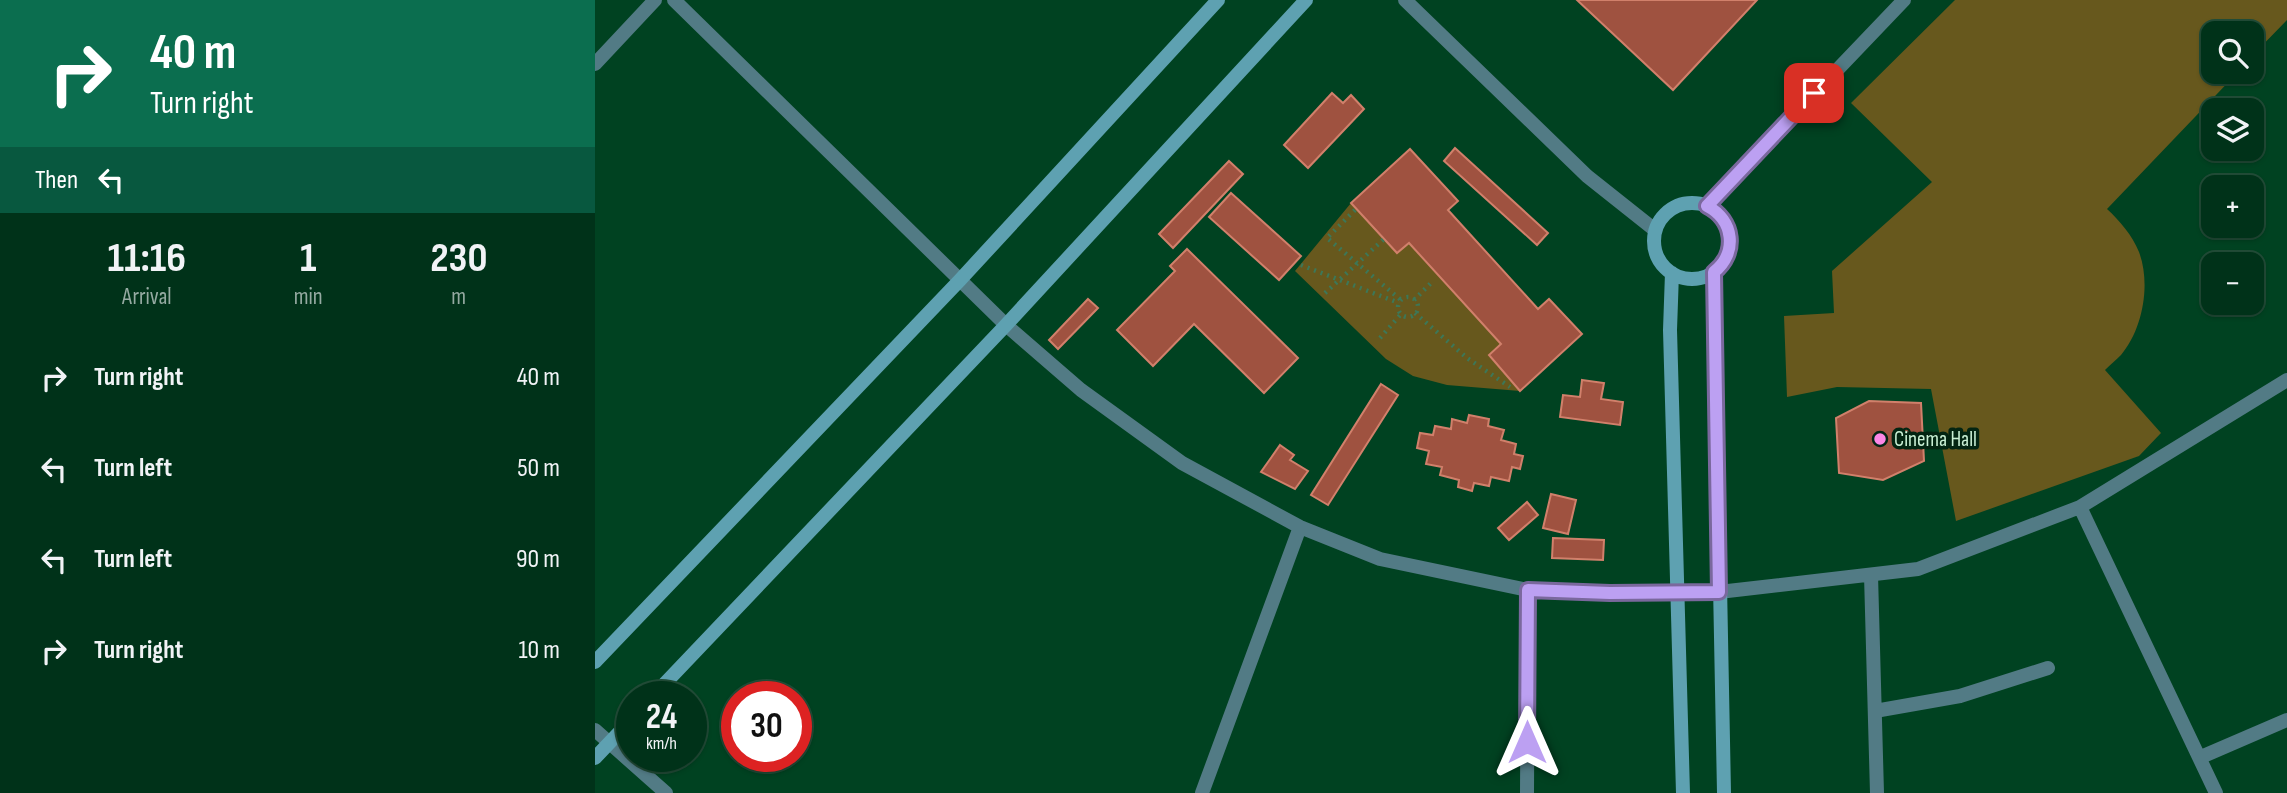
<!DOCTYPE html>
<html lang="en">
<head>
<meta charset="utf-8">
<style>
  :root { --surface:#003219; --page:#0e3e26; --text:#f1f3f6; --muted:#95aaa2; --line:#224d38 }
  body { margin:0; font-family:"Sofia Sans Condensed",sans-serif; background:var(--page); color:var(--text); height:100vh; display:flex; flex-direction:column; font-size:26px; white-space:nowrap }
  * { box-sizing:border-box; margin:0 }
  p { font-size:23px; color:var(--muted) }
  .icon { flex:none; width:38px; height:38px; fill:none; stroke:currentColor; stroke-width:2; stroke-linecap:round; stroke-linejoin:round }
  .map { position:relative; flex:1; overflow:hidden }
  .panel { display:flex; flex-direction:column; background:var(--surface); width:595px }
  .panel>* { flex:none }
  .banner { background:#0b6e4f; color:#fff; overflow:hidden }
  .fabs { position:absolute; left:1606px; top:21px; display:grid; gap:14px }
  .fabs a { display:grid; place-items:center; width:63px; height:63px; border-radius:14px; background:var(--surface); box-shadow:0 2px 5px #0004,0 0 0 2px var(--line); font-size:35px }
  .speed { position:absolute; left:21px; top:681px; display:flex; gap:14px; font-size:35px; font-weight:700; text-align:center }
  .speed>* { display:grid; place-content:center; width:91px; height:91px; border-radius:50%; background:var(--surface); box-shadow:0 2px 5px #0004,0 0 0 2px var(--line); line-height:1 }
  .speed small { font-size:18px; font-weight:400 }
  .speed .limit { border:10px solid #d22; background:#fff; color:#111 }
  .pin { position:absolute; display:grid; place-items:center; width:60px; height:60px; color:#fff; margin:-30px; border-radius:14px; box-shadow:0 4px 10px #0006 }
  .me { position:absolute; width:77px; margin:-38px; rotate:0deg; stroke-linejoin:round; filter:drop-shadow(0 0 5px #0008) }
  .turn { display:flex; align-items:center; gap:24px; height:147px; padding:0 35px; font-size:32px }
  .turn .icon { width:91px; height:91px; stroke-width:2.5 }
  .turn b { display:block; font-size:49px; line-height:60px }
  .then { display:flex; align-items:center; height:66px; padding:0 35px; background:#0003; gap:14px; font-size:26px }
  .eta { display:flex; justify-content:space-evenly; align-items:center; height:119px; text-align:center }
  .eta b { font-size:42px; font-weight:700; line-height:49px }
  ul { padding:0; list-style:none }
  li { display:flex; align-items:center; gap:21px; height:91px; padding:0 35px }
  li div { flex:1 }
  li b { display:block; font-size:26px }
  li em { font-style:normal }
  main { display:flex; flex:1; min-height:0 }
  .map>svg:first-child { display:block }
  .green { fill:#67581d }
  .building { fill:#9f5240; stroke:#d1806b; stroke-width:2 }
  .lines { fill:none; stroke-linecap:round; stroke-linejoin:round }
  .path { stroke:#3d7757; stroke-width:4.5; stroke-dasharray:2 5; stroke-linecap:butt }
  .street { stroke:#527b85; stroke-width:14 }
  .secondary { stroke:#5ea1b1; stroke-width:14 }
  .route-casing { stroke:#7a689d; stroke-width:18 }
  .route { stroke:#bca0f2; stroke-width:12 }
  .poi-dot { fill:#fb87e5; stroke:#032512; stroke-width:2.5 }
  .labels { text-anchor:middle; dominant-baseline:central; stroke-width:7; stroke-linejoin:round; paint-order:stroke }
  .poi-label { font-size:21px; fill:#caf0d5; stroke:#032512; text-anchor:start }
</style>
</head>
<body>
<main>
<section class="panel">
<div class="banner">
<div class="turn"><svg class="icon" aria-label="right" viewBox="0 0 24 24"><path d="M7 20v-9h11M14 6l5 5-5 5"/></svg><div><b>40 m</b>Turn right</div></div>
<div class="then">Then<svg class="icon" aria-label="left" viewBox="0 0 24 24"><path d="M17 20v-9H6M10 6l-5 5 5 5"/></svg></div>
</div>
<div class="eta">
<div><b>11:16</b><p>Arrival</p></div>
<div><b>1</b><p>min</p></div>
<div><b>230</b><p>m</p></div>
</div>
<ul>
<li><svg class="icon" aria-label="right" viewBox="0 0 24 24"><path d="M7 20v-9h11M14 6l5 5-5 5"/></svg><div><b>Turn right</b></div><em>40 m</em></li>
<li><svg class="icon" aria-label="left" viewBox="0 0 24 24"><path d="M17 20v-9H6M10 6l-5 5 5 5"/></svg><div><b>Turn left</b></div><em>50 m</em></li>
<li><svg class="icon" aria-label="left" viewBox="0 0 24 24"><path d="M17 20v-9H6M10 6l-5 5 5 5"/></svg><div><b>Turn left</b></div><em>90 m</em></li>
<li><svg class="icon" aria-label="right" viewBox="0 0 24 24"><path d="M7 20v-9h11M14 6l5 5-5 5"/></svg><div><b>Turn right</b></div><em>10 m</em></li>
</ul>
</section>
<div class="map">
<svg width="1692" height="793" viewBox="0 0 1692 793">
  <rect width="100%" height="100%" fill="#004221"/>
  <path class="green" d="M1360,0H1692V20L1657,56V33H1619V72H1643L1512,209C1525,221 1537,235 1544,252C1556,284 1548,329 1526,355C1521,360 1515,365 1510,370L1566,433L1544,456L1361,521L1336,389L1242,387L1192,397L1189,316L1239,313L1237,271L1337,182L1256,103Z
    M756,203L802,253L814,243L906,344L894,356L925,391L852,385L818,376L791,359L700,271Z"/>
  <path class="building" d="M982,0H1162L1078,90Z
    M737,93L748,103L756,95L769,109L713,168L689,145Z
    M860,148L953,233L942,245L849,161Z
    M815,149L863,201L853,210L943,309L954,299L987,334L925,391L894,355L906,344L814,243L802,253L756,203Z
    M634,161L648,174L578,248L564,234Z
    M636,193L706,256L684,280L614,217Z
    M592,249L703,358L669,393L599,324L558,366L522,330L580,271L575,266Z
    M493,299L503,308L463,349L454,340Z
    M987,380L1009,383L1006,399L1028,402L1025,425L965,417L968,395L985,397Z
    M786,384L803,395L733,505L716,495Z
    M1274,401L1326,403L1329,461L1288,480L1244,473L1241,418Z
    M874,415L894,419L893,426L909,430L906,440L921,444L919,454L928,456L925,469L917,467L914,481L896,477L894,486L879,483L877,491L863,487L864,480L845,475L847,467L831,464L834,451L822,448L825,433L838,435L840,426L856,429L857,419L872,423Z
    M685,445L699,455L695,460L713,471L700,489L666,472Z
    M956,494L981,500L973,534L948,528Z
    M932,502L943,515L914,540L903,528Z
    M958,538L1009,540L1008,560L957,558Z"/>
  <g class="lines">
    <path class="path" d="M760,210L732,238L806,300
      M706,265L804,303
      M730,293L789,239
      M803 307a10 10 0 1 1 20 0a10 10 0 1 1-20 0Z
      M819,300L836,283
      M820,313L872,358L915,387
      M785,338L806,314"/>
    <path class="street" d="M79,0L411,325L486,390L587,463L705,527L785,559L933,590L1015,593L1124,592L1323,569L1485,507L1692,380
      M810,0L992,176L1060,230
      M0,64L60,0
      M1112,206L1309,0
      M1485,507L1621,793
      M1276,575L1282,793
      M1280,711L1365,696L1453,668
      M0,730L71,793
      M1606,757L1692,720
      M607,793L705,527
      M932,793L933,590"/>
    <path class="secondary" d="M1059 241a38 38 0 1 1 76 0a38 38 0 1 1-76 0Z
      M1077,273L1075,330L1088,793
      M1119,273L1129,793
      M0,662L365,280L623,0
      M58,696L411,325L711,0
      M0,758L37,719"/>
  </g>
  <g class="lines">
    <defs>
      <path id="route" d="M932,742L933,590L1015,593L1124,592L1119,272C1143,253 1139,220 1112,206L1219,93"/>
    </defs>
    <use href="#route" class="route-casing"/>
    <use href="#route" class="route"/>
  </g>
  <circle class="poi-dot" cx="1285" cy="439" r="7"/>
  <g class="labels">
    <g class="poi-label">
      <text x="1299" y="439">Cinema Hall</text>
    </g>
  </g>
</svg>
<div class="fabs">
<a><svg class="icon" aria-label="search" viewBox="0 0 24 24"><circle cx="10" cy="10" r="6"/><path d="M15 15l6 6"/></svg></a>
<a><svg class="icon" aria-label="layers" viewBox="0 0 24 24"><path d="M12 4l9 5-9 5-9-5zM3 14l9 5 9-5"/></svg></a>
<a>+</a>
<a>−</a>
</div>
<div class="speed"><div>24<small>km/h</small></div><div class="limit">30</div></div>
<div class="pin" style="left:1219px;top:93px;background:#d93025"><svg class="icon" aria-label="arrive" viewBox="0 0 24 24"><path d="M6 21V4h12l-3 4 3 4H6"/></svg></div>
<svg class="me" style="left:932px;top:742px" viewBox="-20 -20 40 40"><path d="M0-17L14 15 0 8-14 15z" fill="#bca0f2" stroke="#fff" stroke-width="4"/></svg>
</div>
</main>
</body>
</html>
